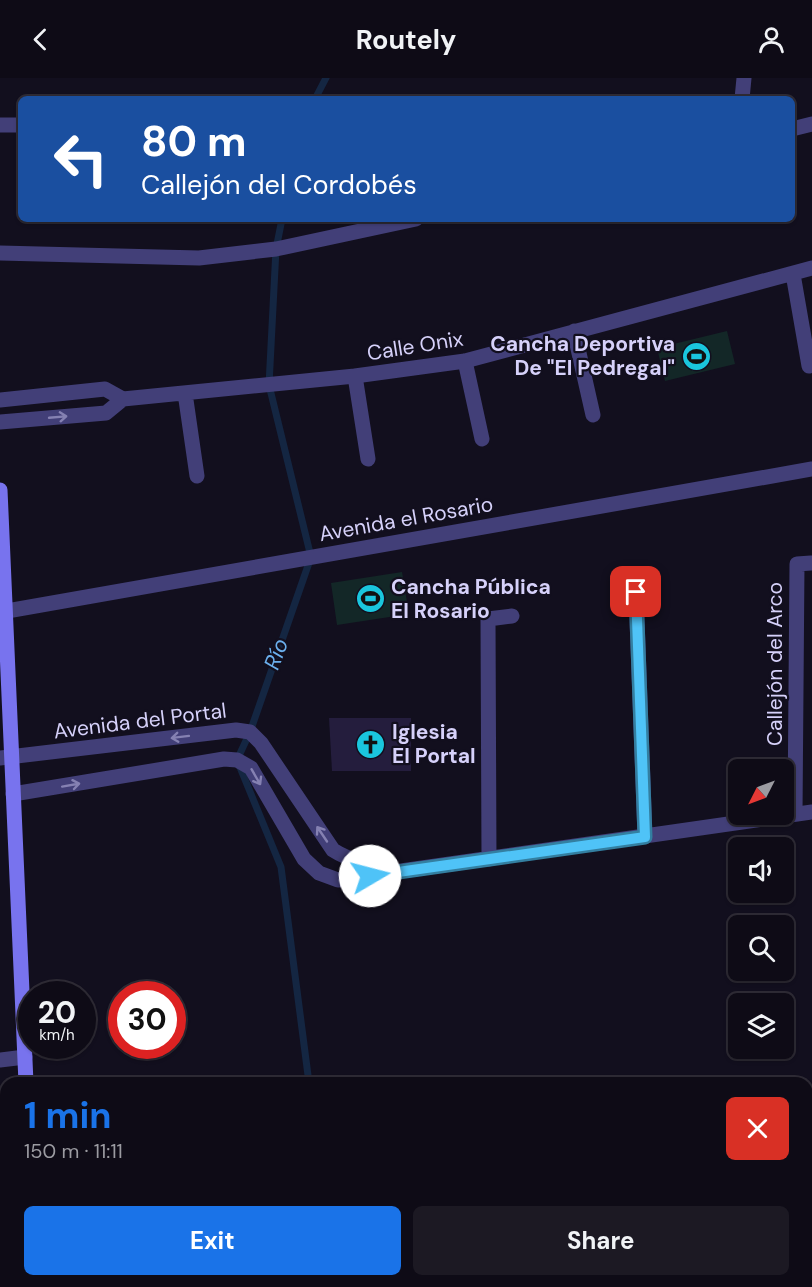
<!DOCTYPE html>
<html lang="en">
<head>
<meta charset="utf-8">
<style>
  :root { --surface:#0e0b16; --page:#1c1923; --text:#f1f3f6; --muted:#9b9ba1; --line:#2e2b35; --accent:#1a73e8 }
  body { margin:0; font-family:"DM Sans",sans-serif; background:var(--page); color:var(--text); height:100vh; display:flex; flex-direction:column; font-size:22px; white-space:nowrap }
  * { box-sizing:border-box; margin:0 }
  p { font-size:20px; color:var(--muted) }
  .icon { flex:none; width:33px; height:33px; fill:none; stroke:currentColor; stroke-width:2; stroke-linecap:round; stroke-linejoin:round }
  .map { position:relative; flex:1; overflow:hidden }
  .side { position:absolute; left:0px; top:999px; width:813px; height:210px; display:flex; flex-direction:column; background:var(--surface); border-radius:18px 18px 0 0; box-shadow:0 2px 4px #0004,0 0 0 2px var(--line) }
  .side>* { flex:none }
  .banner { position:absolute; left:18px; top:18px; width:777px; height:126px; border-radius:9px; box-shadow:0 2px 4px #0004,0 0 0 2px var(--line); background:#1a4fa0; color:#fff; overflow:hidden }
  .needle { width:39px; rotate:228deg }
  .fabs { position:absolute; left:728px; top:681px; display:grid; gap:12px }
  .fabs a { display:grid; place-items:center; width:66px; height:66px; border-radius:9px; background:var(--surface); box-shadow:0 2px 4px #0004,0 0 0 2px var(--line); font-size:30px }
  .speed { position:absolute; left:18px; top:903px; display:flex; gap:12px; font-size:30px; font-weight:700; text-align:center }
  .speed>* { display:grid; place-content:center; width:78px; height:78px; border-radius:50%; background:var(--surface); box-shadow:0 2px 4px #0004,0 0 0 2px var(--line); line-height:1 }
  .speed small { font-size:15px; font-weight:400 }
  .speed .limit { border:9px solid #d22; background:#fff; color:#111 }
  .pin { position:absolute; display:grid; place-items:center; width:51px; height:51px; color:#fff; margin:-26px; border-radius:12px; box-shadow:0 3px 9px #0006 }
  .me { position:absolute; width:66px; margin:-33px; rotate:82deg; stroke-linejoin:round; filter:drop-shadow(0 0 4px #0008) }
  .turn { display:flex; align-items:center; gap:21px; height:126px; padding:0 24px; font-size:27px }
  .turn .icon { width:78px; height:78px; stroke-width:2.5 }
  .turn b { display:block; font-size:42px; line-height:51px }
  .round { display:grid; place-items:center; flex:none; width:63px; height:63px; border-radius:9px; background:var(--page) }
  .headline { display:flex; align-items:center; justify-content:space-between; height:102px; padding:0 24px }
  h1 { font-size:36px; font-weight:700; line-height:45px; color:var(--accent) }
  .primary-button { display:flex; gap:12px; margin-top:auto; padding:12px 24px }
  .primary-button a { flex:1; height:69px; border-radius:9px; background:var(--accent); color:#fff; font-size:24px; font-weight:700; line-height:69px; text-align:center }
  .primary-button a+a { background:var(--page); color:var(--text) }
  header { display:flex; justify-content:space-between; align-items:center; height:78px; padding:0 24px; background:var(--surface); font-size:27px; font-weight:700 }
  .map>svg:first-child { display:block }
  .green { fill:#132727 }
  .lines { fill:none; stroke-linecap:round; stroke-linejoin:round }
  .stream { stroke:#142642; stroke-width:7 }
  .building { fill:#241d3d }
  .street { stroke:#423f78; stroke-width:15 }
  .secondary { stroke:#7873ee; stroke-width:15 }
  .oneway { stroke:#8581b2 }
  .route-casing { stroke:#337fa1; stroke-width:15 }
  .route { stroke:#4fc3f7; stroke-width:10 }
  .labels { text-anchor:middle; dominant-baseline:central; stroke-width:4.5; stroke-linejoin:round; paint-order:stroke }
  .poi-label { font-size:21px; font-weight:bold; fill:#d6d1fa; stroke:#120f1e; text-anchor:start }
  .street-label { font-size:21px; fill:#d6d1fa; stroke:#120f1e }
  .water-label { font-size:22px; font-style:italic; fill:#6bafed; stroke:#120f1e }
</style>
</head>
<body>
<header><svg class="icon" aria-label="back" viewBox="0 0 24 24"><path d="M15 5l-7 7 7 7"/></svg>Routely<svg class="icon" aria-label="person" viewBox="0 0 24 24"><circle cx="12" cy="8" r="4"/><path d="M4 21q1-7 8-7t8 7"/></svg></header>
<div class="map">
<svg width="812" height="1209" viewBox="0 0 812 1209">
  <rect width="100%" height="100%" fill="#120f1e"/>
  <path class="green" d="M727,253L735,286L665,303L657,270Z
    M402,494L409,536L337,547L331,505Z"/>
  <g class="lines">
    <path class="stream" d="M315,21L326,0
      M282,141L276,171L269,307L311,479L250,654L237,682L281,789L309,1005
      M337,1203L338,1209"/>
  </g>
  <path class="building" d="M329,640H411V693H332Z"/>
  <g class="lines">
    <path class="street" d="M742,21L744,0
      M0,47H21
      M792,51L812,46
      M0,175L199,180L276,171L416,141
      M793,196L809,288
      M574,253L593,337
      M465,283L482,361
      M355,298L368,381
      M185,315L197,398
      M123,321L355,298L465,283L812,190
      M0,322L105,311L123,321L106,335L0,344
      M636,514L645,758
      M7,533L812,391
      M0,680L236,652L250,654L261,665L333,772C350,783 369,786 387,796
      M13,716L224,681L237,682L251,690L304,781L319,795L338,802L812,734
      M795,736L797,486L811,485
      M489,781L488,541L512,538
      M0,982L25,979
      M168,1209L199,1203"/>
    <path class="secondary" d="M0,412L26,1005
      M33,1203V1209"/>
  </g>
  <defs><path id="oneway-shaft" d="M-6 0H5M1.5-3L5.5 0L1.5 3" fill="none" stroke-width="1.6" stroke-linecap="round" stroke-linejoin="round" transform="scale(1.5)"/></defs>
  <g class="oneway">
    <use href="#oneway-shaft" transform="translate(58 339) rotate(-5)"/>
    <use href="#oneway-shaft" transform="translate(180 659) rotate(173)"/>
    <use href="#oneway-shaft" transform="translate(256 699) rotate(60)"/>
    <use href="#oneway-shaft" transform="translate(71 707) rotate(-10)"/>
    <use href="#oneway-shaft" transform="translate(322 756) rotate(-124)"/>
  </g>
  <g class="lines">
    <defs>
      <path id="route" d="M370,798L645,759L636,514"/>
    </defs>
    <use href="#route" class="route-casing"/>
    <use href="#route" class="route"/>
  </g>
  <defs>
    <symbol id="stadium-disc" viewBox="-11 -11 22 22"><circle r="9.5" fill="#1ac6dd" stroke="#120f1e"/><path d="M0-5a6.5 5 0 1 0 0 10a6.5 5 0 1 0 0-10ZM-3.5-1.8h7v3.6h-7Z" fill="#111"/></symbol>
    <symbol id="church-disc" viewBox="-11 -11 22 22"><circle r="9.5" fill="#1ac6dd" stroke="#120f1e"/><path d="M-1.2-6h2.4v3.5h3.3v2.4h-3.3V6h-2.4V-.1h-3.3v-2.4h3.3Z" fill="#111"/></symbol>
  </defs>
  <g fill-rule="evenodd">
    <use href="#stadium-disc" x="680" y="262" width="33" height="33"/>
    <use href="#stadium-disc" x="354" y="504" width="33" height="33"/>
    <use href="#church-disc" x="354" y="650" width="33" height="33"/>
  </g>
  <g class="labels">
    <g class="poi-label">
      <text x="675" y="266" text-anchor="end">Cancha Deportiva<tspan x="675" dy="24">De "El Pedregal"</tspan></text>
      <text x="391" y="509">Cancha Pública<tspan x="391" dy="24">El Rosario</tspan></text>
      <text x="392" y="654">Iglesia<tspan x="392" dy="24">El Portal</tspan></text>
    </g>
    <g class="street-label">
      <text transform="translate(415 268) rotate(-9)">Calle Onix</text>
      <text transform="translate(406 441) rotate(-10)">Avenida el Rosario</text>
      <text transform="translate(775 586) rotate(-90)">Callejón del Arco</text>
      <text transform="translate(140 643) rotate(-7)">Avenida del Portal</text>
    </g>
    <g class="water-label">
      <text transform="translate(276 576) rotate(-70)">Río</text>
    </g>
  </g>
</svg>
<div class="fabs">
<a><svg class="needle" viewBox="-14 -14 28 28"><path d="M0-13l5 13h-10z" fill="#e53935"/><path d="M0 13l5-13h-10z" fill="#9b9ba1"/></svg></a>
<a><svg class="icon" aria-label="sound" viewBox="0 0 24 24"><path d="M4 9h4l5-4v14l-5-4H4zM17 9q2 3 0 6"/></svg></a>
<a><svg class="icon" aria-label="search" viewBox="0 0 24 24"><circle cx="10" cy="10" r="6"/><path d="M15 15l6 6"/></svg></a>
<a><svg class="icon" aria-label="layers" viewBox="0 0 24 24"><path d="M12 4l9 5-9 5-9-5zM3 14l9 5 9-5"/></svg></a>
</div>
<div class="speed"><div>20<small>km/h</small></div><div class="limit">30</div></div>
<div class="pin" style="left:636px;top:514px;background:#d93025"><svg class="icon" aria-label="arrive" viewBox="0 0 24 24"><path d="M6 21V4h12l-3 4 3 4H6"/></svg></div>
<svg class="me" style="left:370px;top:798px" viewBox="-20 -20 40 40"><circle r="19" fill="#fff"/><path d="M0-13L10 11 0 6-10 11z" fill="#4fc3f7"/></svg>
<div class="banner">
<div class="turn"><svg class="icon" aria-label="left" viewBox="0 0 24 24"><path d="M17 20v-9H6M10 6l-5 5 5 5"/></svg><div><b>80 m</b>Callejón del Cordobés</div></div>
</div>
<section class="side">
<div class="headline"><div><h1>1 min</h1><p>150 m · 11:11</p></div><a class="round" style="background:#d93025;color:#fff"><svg class="icon" aria-label="close" viewBox="0 0 24 24"><path d="M6 6l12 12M18 6L6 18"/></svg></a></div>
<div class="primary-button"><a>Exit</a><a>Share</a></div>
</section>
</div>
</body>
</html>
